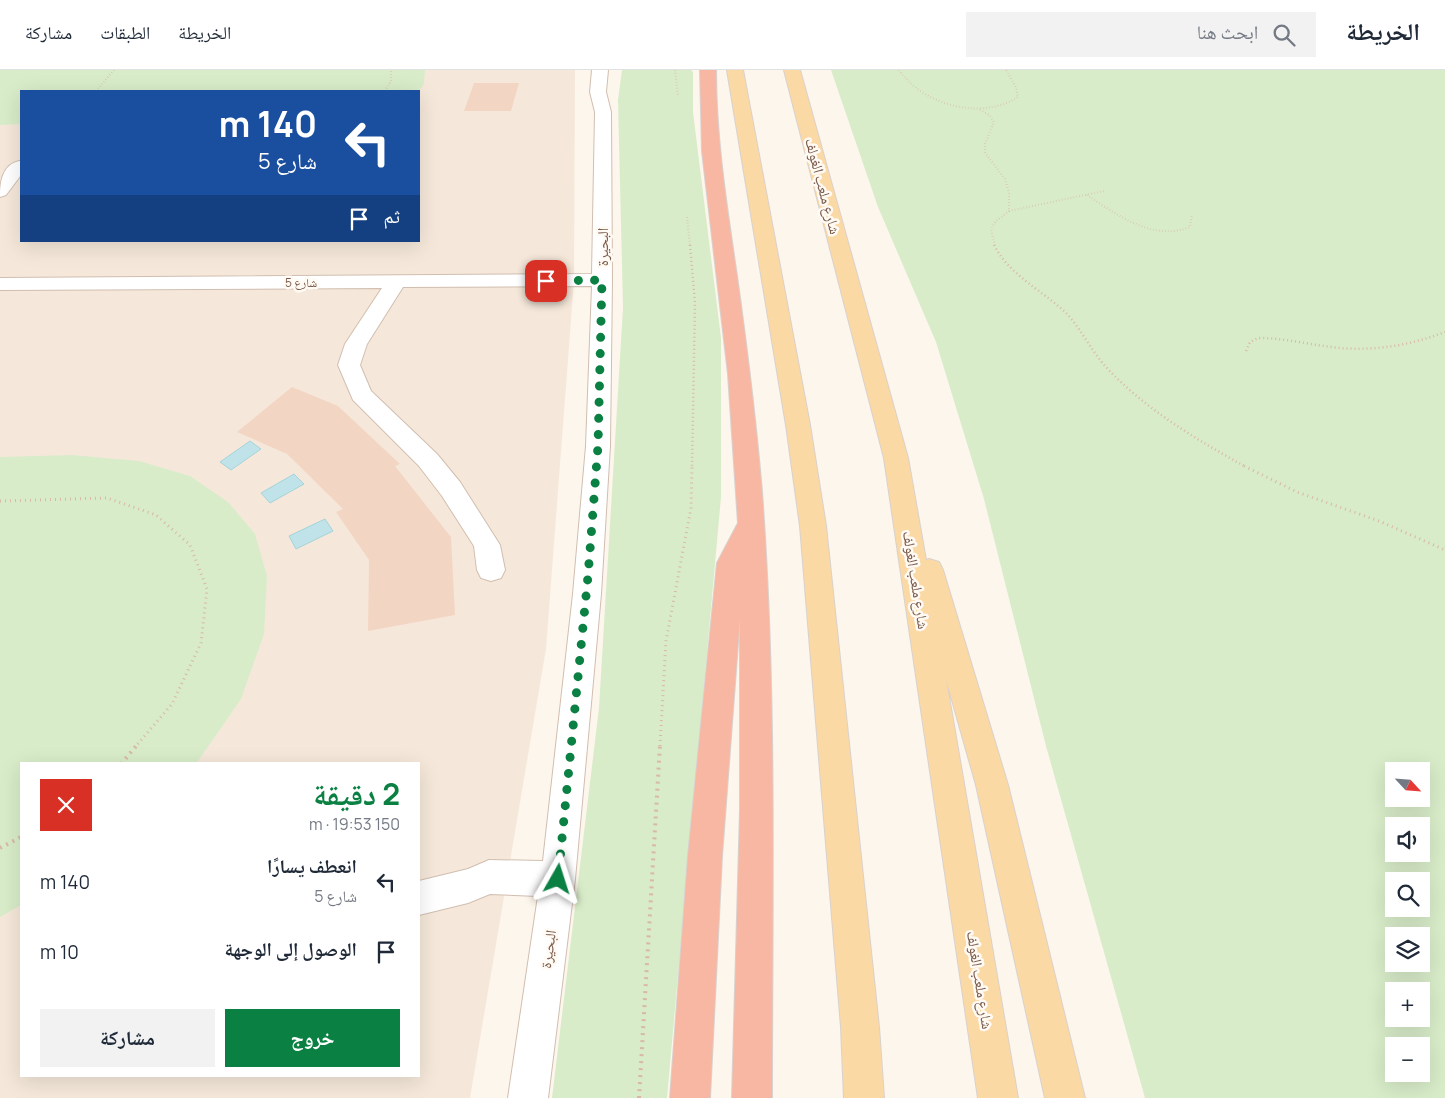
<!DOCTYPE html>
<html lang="ar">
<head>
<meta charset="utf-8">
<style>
  :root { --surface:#fff; --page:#f2f2f3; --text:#1f2937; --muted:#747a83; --line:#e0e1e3; --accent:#0b8043 }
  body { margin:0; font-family:Manrope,"Noto Naskh Arabic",sans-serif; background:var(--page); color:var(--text); direction:rtl; height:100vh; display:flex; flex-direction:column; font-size:19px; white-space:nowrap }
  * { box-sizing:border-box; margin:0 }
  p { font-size:16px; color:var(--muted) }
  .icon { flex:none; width:28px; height:28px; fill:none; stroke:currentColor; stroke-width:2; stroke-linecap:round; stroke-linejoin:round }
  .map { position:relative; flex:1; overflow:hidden; direction:ltr }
  .sheet { position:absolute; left:20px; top:692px; width:400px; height:315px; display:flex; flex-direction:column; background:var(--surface); border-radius:0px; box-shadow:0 5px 20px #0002; direction:rtl }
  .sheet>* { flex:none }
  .banner { position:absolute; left:20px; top:20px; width:400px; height:152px; border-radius:0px; box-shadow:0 5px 20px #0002; direction:rtl; background:#1a4fa0; color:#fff; overflow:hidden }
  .needle { width:32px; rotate:116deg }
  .tools { position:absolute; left:1385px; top:692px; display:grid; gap:10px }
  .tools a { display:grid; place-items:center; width:45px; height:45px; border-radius:0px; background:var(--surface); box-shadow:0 5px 20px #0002; font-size:25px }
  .pin { position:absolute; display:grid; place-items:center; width:42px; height:42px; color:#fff; margin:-21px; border-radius:10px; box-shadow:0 2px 8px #0006 }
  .me { position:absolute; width:55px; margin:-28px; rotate:6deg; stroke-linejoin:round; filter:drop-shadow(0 0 4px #0008) }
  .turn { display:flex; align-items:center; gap:18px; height:105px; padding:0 20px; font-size:22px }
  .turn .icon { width:65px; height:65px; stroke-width:2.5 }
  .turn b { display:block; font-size:35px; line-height:42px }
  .then { display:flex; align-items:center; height:48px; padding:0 20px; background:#0003; gap:10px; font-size:19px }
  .round { display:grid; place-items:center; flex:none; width:52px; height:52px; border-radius:0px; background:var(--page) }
  .headline { display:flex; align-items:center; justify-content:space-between; height:85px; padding:0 20px }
  h1 { font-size:30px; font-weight:700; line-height:38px; color:var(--accent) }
  .cta { display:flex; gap:10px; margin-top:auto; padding:10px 20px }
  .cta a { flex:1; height:58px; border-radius:0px; background:var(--accent); color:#fff; font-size:20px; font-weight:700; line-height:58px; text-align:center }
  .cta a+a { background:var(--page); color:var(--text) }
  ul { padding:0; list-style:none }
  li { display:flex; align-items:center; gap:15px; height:70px; padding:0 20px }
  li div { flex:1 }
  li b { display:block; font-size:19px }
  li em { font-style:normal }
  header { display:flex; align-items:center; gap:30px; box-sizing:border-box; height:70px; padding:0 25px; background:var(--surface); border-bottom:1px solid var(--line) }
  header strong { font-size:24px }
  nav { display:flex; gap:28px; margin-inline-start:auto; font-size:18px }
  .search { width:350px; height:45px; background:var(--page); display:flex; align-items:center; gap:12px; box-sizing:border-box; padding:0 18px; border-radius:0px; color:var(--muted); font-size:19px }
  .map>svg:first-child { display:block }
  .residential { fill:#f5e8da; fill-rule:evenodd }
  .green { fill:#d8ecc9; fill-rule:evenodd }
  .water { fill:#bfe3e8; stroke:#a5d3da }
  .building { fill:#f3d5c3 }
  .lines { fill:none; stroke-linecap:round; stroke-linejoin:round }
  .minor-casing { stroke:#d1beb0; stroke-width:2 }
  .major-casing { stroke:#dad1cd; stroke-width:2 }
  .highway-casing { stroke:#dad1cd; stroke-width:2 }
  .path-far3 { stroke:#d9b8a5; stroke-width:2; stroke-dasharray:0.5 2.5; stroke-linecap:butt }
  .path-far2 { stroke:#d9b8a5; stroke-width:2.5; stroke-dasharray:1 3; stroke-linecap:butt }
  .path-far1 { stroke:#d9b8a5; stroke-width:3; stroke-dasharray:1 4; stroke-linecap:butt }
  .path { stroke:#d9b8a5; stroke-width:4; stroke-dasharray:2 5; stroke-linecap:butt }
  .minor { fill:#fff; fill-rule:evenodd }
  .major { fill:#fbd9a5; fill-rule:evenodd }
  .highway { fill:#f7b7a3; fill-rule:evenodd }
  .route { stroke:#0b8043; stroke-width:9; stroke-dasharray:0 16.2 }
  .labels { text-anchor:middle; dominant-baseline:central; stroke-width:5; stroke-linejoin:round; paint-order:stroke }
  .far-street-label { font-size:12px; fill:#7a5c4d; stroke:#fffaf3 }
  .street-label { font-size:15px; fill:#7a5c4d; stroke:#fffaf3 }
</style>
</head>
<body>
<header>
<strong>الخريطة</strong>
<div class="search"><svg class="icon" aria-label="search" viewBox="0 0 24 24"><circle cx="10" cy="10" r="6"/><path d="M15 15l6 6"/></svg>ابحث هنا</div>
<nav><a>الخريطة</a><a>الطبقات</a><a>مشاركة</a></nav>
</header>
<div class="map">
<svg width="1445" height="1028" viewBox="0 0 1445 1028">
  <rect width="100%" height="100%" fill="#fdf6ec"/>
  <path class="residential" d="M0,0H575L574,211L546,579L470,1028H0ZM21,21H419V171H21ZM21,694H419V1006H21Z"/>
  <path class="green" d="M0,0H425L424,14L419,21H21V54L0,55Z
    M622,0H691L693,2V42L721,268V427L667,1028H552L599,638L623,238L618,30Z
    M831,0H1445V1028H1145L1046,676L984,429L936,272L878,137ZM1394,701H1421V729H1394ZM1394,756H1421V784H1394ZM1394,811H1421V839H1394ZM1394,866H1421V894H1394ZM1421,921V949H1394V921ZM1421,976V1004H1394V976Z
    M72,385L139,391L190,406L228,432L255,464L267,506L264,564L241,629L196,694H21V835L0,847V387Z"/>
  <path class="water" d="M250,371L261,379L231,400L220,392Z
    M294,404L304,414L270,433L261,423Z
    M325,449L333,461L296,479L289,466Z"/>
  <path class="building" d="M474,13H519L511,41H464Z
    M292,317L338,336L400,394L395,396L451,467L455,545L368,561L369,490L336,442L343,439L287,384L237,362Z"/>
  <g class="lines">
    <defs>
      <path id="minor" d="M592,0H608L606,22L611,42L612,210L610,376L601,524L575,809L548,1028H508L538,826L490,824L468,833L419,845V811L468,799L489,790L543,791L573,524L586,376L592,216L403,217L367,274L360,295L371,321L437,384L460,412L500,475L505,500L501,508L491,511L481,508L477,500L474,476L442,426L419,396L353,330L338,295L345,274L382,218L0,220V208L592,204L595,42L590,22Z
        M19,91H21V105L6,125L0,127C0,112 2,95 19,91Z"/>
      <path id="major" d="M727,0H743L810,355L826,456L879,957L884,1028H844L841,957L800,456L786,355Z
        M784,0H800L908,388L926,490L929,489L939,492L943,500L1008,715L1085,1028H1045L976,715L946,609L1018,1028H978L884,388Z"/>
      <path id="highway" d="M700,0H716C716,70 727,137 737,206C747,278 756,350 762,422C777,623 772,826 772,1028H732L740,740V547L722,786L710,1028H670L688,786L717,493L738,453L728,304L702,81Z"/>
    </defs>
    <use href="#minor" class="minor-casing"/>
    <use href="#major" class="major-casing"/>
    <use href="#highway" class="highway-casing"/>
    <path class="path-far3" d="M675,0L678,26
      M899,0C923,35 981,51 1018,27L1016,17L1006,0
      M96,21L114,0
      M385,21L391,11V0
      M980,40L989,45L994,52L985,74V83L1005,109L1009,123V141L996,151L991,159L995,176
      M1087,125C1117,145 1154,172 1190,157L1192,144
      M1009,141L1104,121
      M687,147L690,176"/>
    <path class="path-far2" d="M690,175L695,233L692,397
      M994,175C1010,206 1042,220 1066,243C1080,257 1091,281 1107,298C1145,339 1197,370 1246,397
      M1246,281L1250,272L1258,268C1283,268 1307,274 1331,277C1371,282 1408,276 1445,262"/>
    <path class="path-far1" d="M1244,396L1297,422L1379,451L1445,480
      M0,431L107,428L156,445L190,475L207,519L201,573L172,634L136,676
      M660,676L666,571L691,438L692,396"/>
    <path class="path" d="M121,694L137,675
      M0,778L21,767
      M639,1028L660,675"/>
    <use href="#minor" class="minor"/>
    <use href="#major" class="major"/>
    <use href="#highway" class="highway"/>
  </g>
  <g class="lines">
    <path class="route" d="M546,211L602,210L598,376L588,506L558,809"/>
  </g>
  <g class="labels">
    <g class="far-street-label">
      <text x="301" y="212">شارع 5</text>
    </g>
    <g class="street-label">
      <text transform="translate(823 116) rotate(75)">شارع ملعب الغولف</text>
      <text transform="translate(602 177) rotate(-90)">البحيرة</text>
      <text transform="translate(916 510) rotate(81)">شارع ملعب الغولف</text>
      <text transform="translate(548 879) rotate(-82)">البحيرة</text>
      <text transform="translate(980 910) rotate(81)">شارع ملعب الغولف</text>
    </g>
  </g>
</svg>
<div class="tools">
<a><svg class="needle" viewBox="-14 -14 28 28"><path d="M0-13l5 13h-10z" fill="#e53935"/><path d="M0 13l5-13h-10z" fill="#747a83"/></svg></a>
<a><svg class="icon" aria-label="sound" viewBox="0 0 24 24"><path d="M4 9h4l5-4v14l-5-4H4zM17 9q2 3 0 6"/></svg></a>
<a><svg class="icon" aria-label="search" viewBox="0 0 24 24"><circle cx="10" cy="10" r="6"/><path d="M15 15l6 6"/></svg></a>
<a><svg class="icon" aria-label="layers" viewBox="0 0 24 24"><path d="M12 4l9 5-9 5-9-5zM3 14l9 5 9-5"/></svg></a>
<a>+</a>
<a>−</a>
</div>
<div class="pin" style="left:546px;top:211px;background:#d93025"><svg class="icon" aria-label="arrive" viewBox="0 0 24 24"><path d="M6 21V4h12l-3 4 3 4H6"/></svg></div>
<svg class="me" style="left:558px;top:809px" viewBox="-20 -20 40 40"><path d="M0-17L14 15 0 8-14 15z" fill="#0b8043" stroke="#fff" stroke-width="4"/></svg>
<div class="banner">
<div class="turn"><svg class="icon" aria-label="left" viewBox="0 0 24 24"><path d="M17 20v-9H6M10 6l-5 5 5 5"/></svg><div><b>140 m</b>شارع 5</div></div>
<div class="then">ثم<svg class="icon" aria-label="arrive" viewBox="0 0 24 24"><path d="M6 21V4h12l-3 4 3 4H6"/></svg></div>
</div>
<section class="sheet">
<div class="headline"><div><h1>2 دقيقة</h1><p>150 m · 19:53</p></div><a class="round" style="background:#d93025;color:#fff"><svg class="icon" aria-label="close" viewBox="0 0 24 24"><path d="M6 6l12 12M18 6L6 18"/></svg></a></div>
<ul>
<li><svg class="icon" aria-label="left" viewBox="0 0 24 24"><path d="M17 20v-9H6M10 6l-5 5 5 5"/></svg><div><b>انعطف يسارًا</b><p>شارع 5</p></div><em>140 m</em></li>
<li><svg class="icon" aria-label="arrive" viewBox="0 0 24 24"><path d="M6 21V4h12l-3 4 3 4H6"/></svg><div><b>الوصول إلى الوجهة</b></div><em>10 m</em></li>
</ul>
<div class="cta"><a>خروج</a><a>مشاركة</a></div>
</section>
</div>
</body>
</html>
